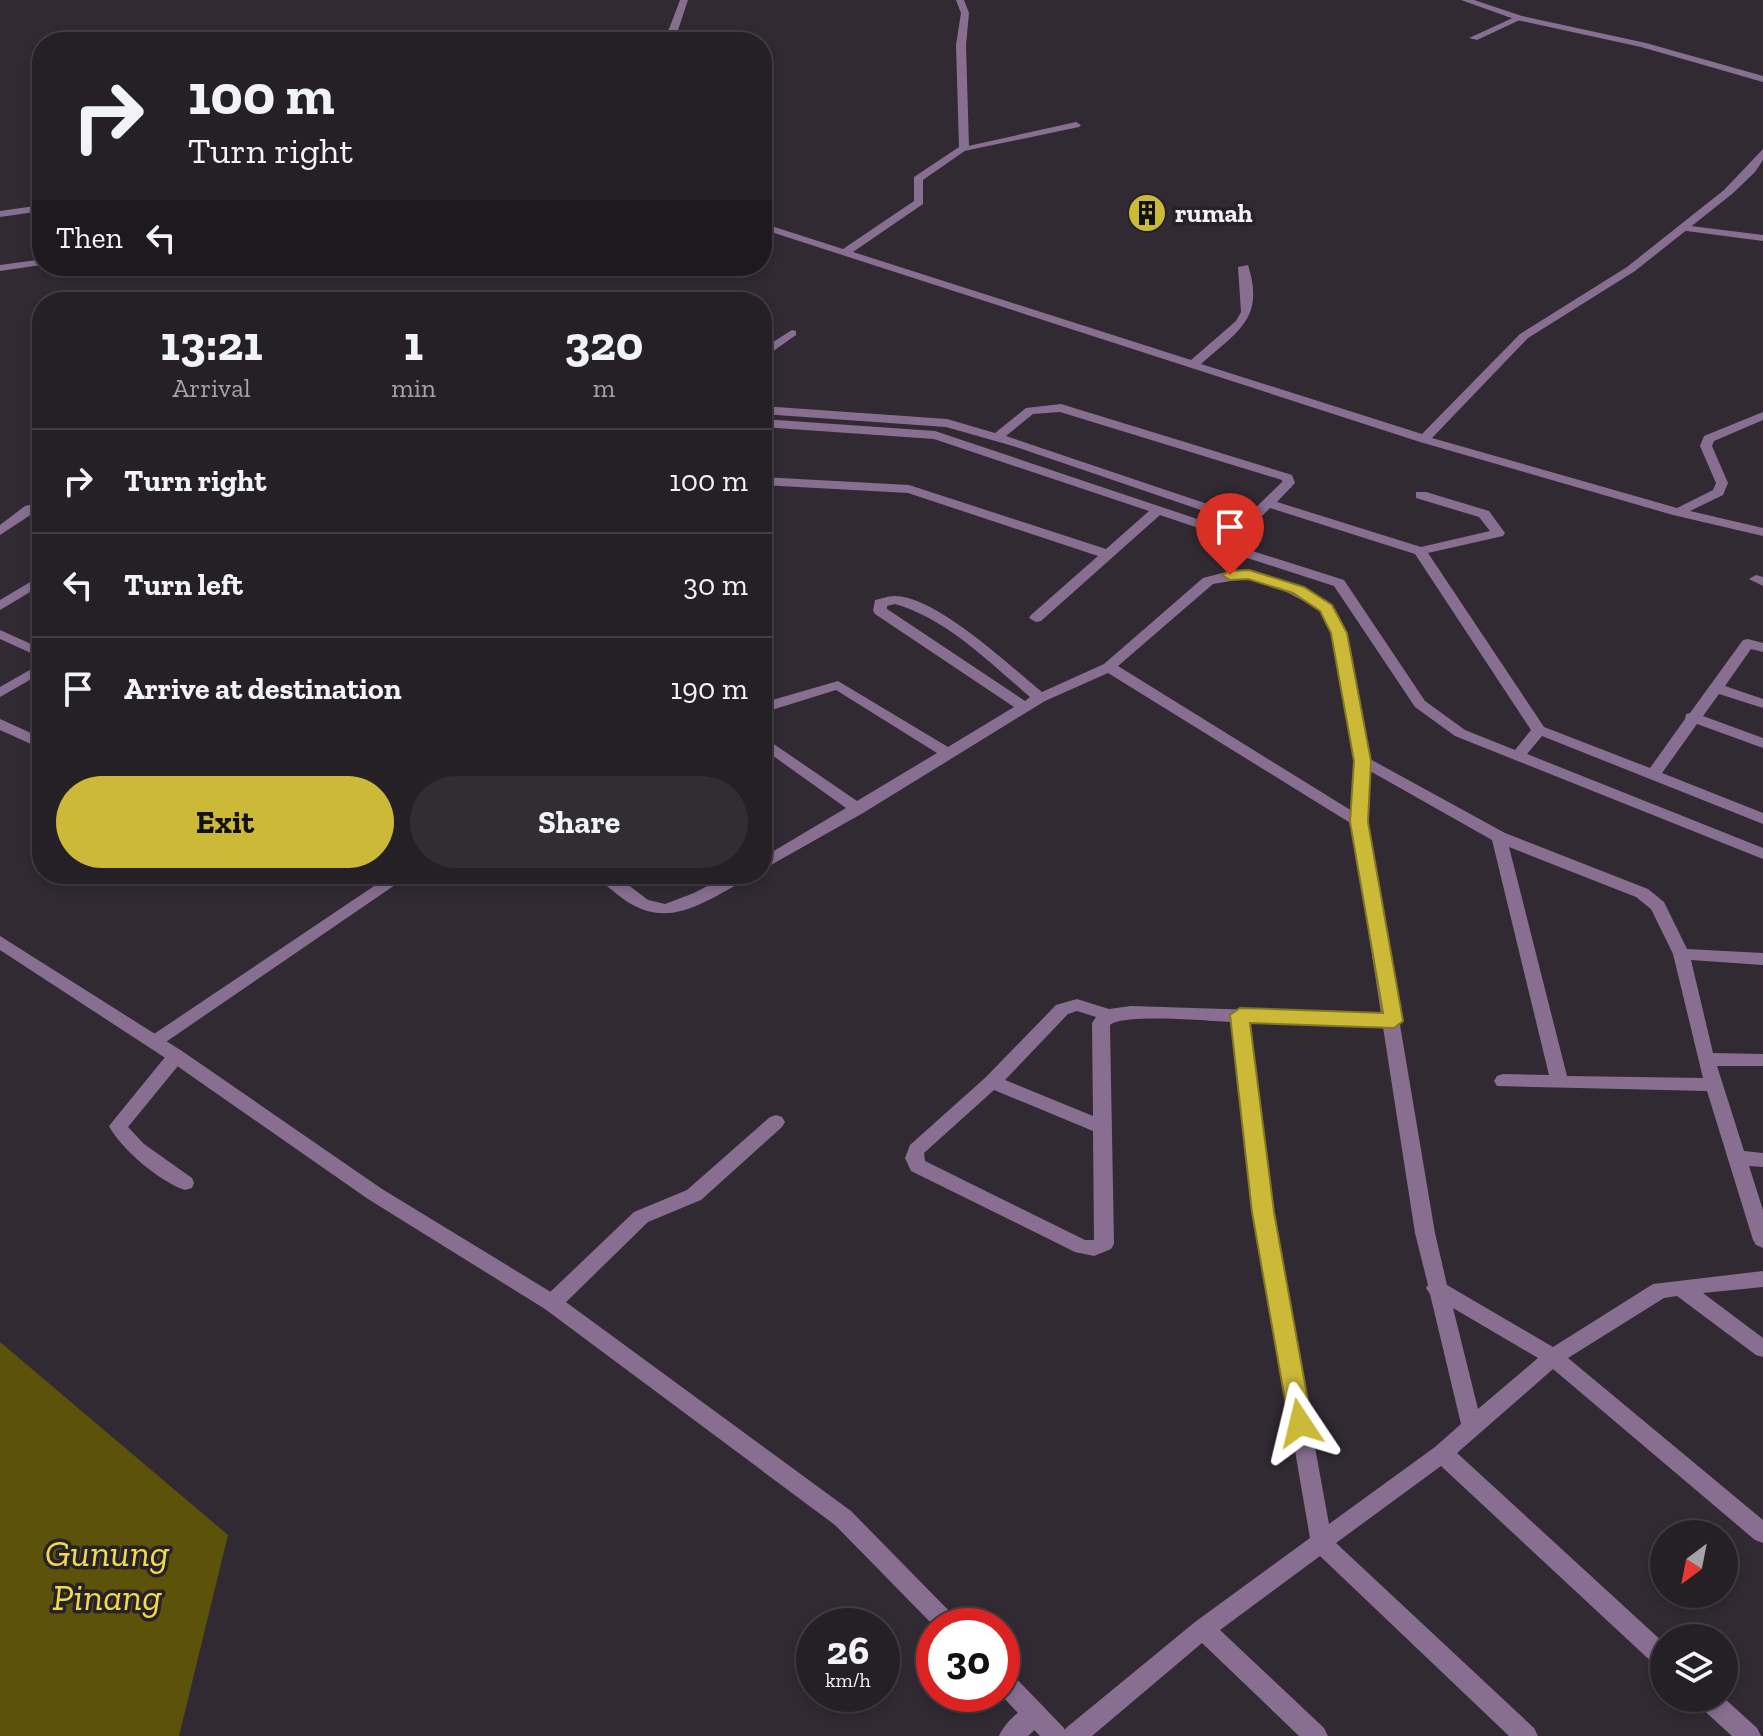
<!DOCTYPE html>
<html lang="en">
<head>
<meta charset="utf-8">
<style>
  :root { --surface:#252026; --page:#312d32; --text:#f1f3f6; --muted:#a3a3a7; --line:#423e43; --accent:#cdb938 }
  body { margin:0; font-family:"Zilla Slab",serif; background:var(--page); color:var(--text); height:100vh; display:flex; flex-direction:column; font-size:30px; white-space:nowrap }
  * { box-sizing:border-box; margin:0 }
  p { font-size:26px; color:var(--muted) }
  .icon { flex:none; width:44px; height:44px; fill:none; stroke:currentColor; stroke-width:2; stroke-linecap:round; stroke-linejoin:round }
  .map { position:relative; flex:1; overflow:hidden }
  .details { position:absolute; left:32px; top:292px; width:740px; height:592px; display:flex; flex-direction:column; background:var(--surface); border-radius:32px; box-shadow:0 4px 12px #0003,0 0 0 2px var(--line) }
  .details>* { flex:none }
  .hud { position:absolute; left:32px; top:32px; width:740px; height:244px; border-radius:32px; box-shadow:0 4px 12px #0003,0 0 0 2px var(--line); background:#252026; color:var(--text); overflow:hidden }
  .needle { width:52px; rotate:212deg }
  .tools { position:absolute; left:1650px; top:1520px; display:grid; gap:16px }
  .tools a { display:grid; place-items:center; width:88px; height:88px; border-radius:50%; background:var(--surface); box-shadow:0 4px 12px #0003,0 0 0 2px var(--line); font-size:40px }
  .speed { position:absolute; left:796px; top:1608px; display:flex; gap:16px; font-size:40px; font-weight:700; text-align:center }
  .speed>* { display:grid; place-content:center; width:104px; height:104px; border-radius:50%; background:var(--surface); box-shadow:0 4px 12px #0003,0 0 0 2px var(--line); line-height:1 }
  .speed small { font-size:20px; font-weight:400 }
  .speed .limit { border:12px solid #d22; background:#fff; color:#111 }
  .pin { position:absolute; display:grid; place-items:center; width:68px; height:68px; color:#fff; margin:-82px -34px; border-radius:50% 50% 50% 0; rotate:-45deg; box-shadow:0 0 8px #0007 }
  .pin .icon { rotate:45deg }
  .me { position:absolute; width:88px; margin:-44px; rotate:350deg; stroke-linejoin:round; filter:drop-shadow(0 0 6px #0008) }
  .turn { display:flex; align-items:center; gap:28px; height:168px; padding:0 24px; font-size:36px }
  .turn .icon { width:104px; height:104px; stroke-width:2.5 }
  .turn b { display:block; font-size:56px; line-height:68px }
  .then { display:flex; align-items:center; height:76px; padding:0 24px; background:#0003; gap:16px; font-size:30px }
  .eta { display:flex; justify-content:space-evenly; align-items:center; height:136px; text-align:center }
  .eta b { font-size:48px; font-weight:700; line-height:56px }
  .action { display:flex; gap:16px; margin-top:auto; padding:16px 24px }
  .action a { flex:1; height:92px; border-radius:48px; background:var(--accent); color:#111; font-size:32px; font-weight:700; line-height:92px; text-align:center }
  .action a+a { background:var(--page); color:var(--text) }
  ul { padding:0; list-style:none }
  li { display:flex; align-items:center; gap:24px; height:104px; padding:0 24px; border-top:2px solid var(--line) }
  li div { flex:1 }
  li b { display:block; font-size:30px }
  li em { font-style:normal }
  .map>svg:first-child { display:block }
  .green { fill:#5d5209 }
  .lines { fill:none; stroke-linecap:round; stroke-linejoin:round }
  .service { fill:#886f91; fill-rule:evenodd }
  .minor { fill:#886f91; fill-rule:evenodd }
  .tertiary { fill:#886f91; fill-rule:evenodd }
  .route { fill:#cdb938; stroke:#857824; stroke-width:2 }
  .labels { text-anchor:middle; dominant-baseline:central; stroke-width:7; stroke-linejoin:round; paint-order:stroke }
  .far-poi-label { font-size:26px; font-weight:bold; fill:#f6f1f7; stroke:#272129; text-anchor:start }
  .near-park-label { font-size:38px; font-style:italic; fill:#f1d949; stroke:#272129 }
</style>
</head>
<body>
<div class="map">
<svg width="1763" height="1736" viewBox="0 0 1763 1736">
  <rect width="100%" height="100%" fill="#312a33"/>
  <path class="green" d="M0,1342L228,1535L179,1736H0Z"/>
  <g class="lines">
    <path class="service" d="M1517,16L1524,18L1477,40L1469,38Z
      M1076,122L1081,125L1079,127L964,151L959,148Z
      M1683,225L1763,235V241L1679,230V226Z"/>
    <path class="minor" d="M680,0H688L678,30L666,42H656L669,29Z
      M956,0H964L969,13L966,45L969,148L923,180V204L853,252L1191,360L1236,321L1241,312L1238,267L1248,265C1265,319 1238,331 1201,364L1422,434L1520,334L1627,267L1724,190L1763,149V160L1755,172L1732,194L1635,271L1528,338L1432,438L1677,508L1713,490L1716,483L1700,446L1704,436L1763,412V420L1714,441L1712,446L1728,483L1723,495L1690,511L1763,528V536L1673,515L1420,442L762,229V223L843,249L914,201V177L959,147L956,45L961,13Z
      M1461,0H1474L1522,16L1646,43L1763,76V82L1641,47L1517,20Z
      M42,205V211L0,217V211Z
      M37,260L41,261V265L0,271V265Z
      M792,330L796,331V335L762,359V349Z
      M1061,404L1292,475L1295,483L1277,502L1421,547L1490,531L1479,517L1416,498V492H1426L1489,511L1505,533L1503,536L1428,553L1544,727L1650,768L1685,719L1686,714L1690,713L1743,640L1748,639L1763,643V652L1751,649L1725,686L1763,699V708L1719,694L1703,716L1763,738V748L1697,724L1662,773L1763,813V824L1542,736L1527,754L1763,848V859L1455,736L1415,707L1334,586L1232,553L1228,538L1160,515L1041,621L1036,622L1029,618L1031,615L1098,556L908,493L762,485V477L909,485L1106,549L1149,511L934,439L762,427V419L935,431L1239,533L1243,548L1344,580L1425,701L1465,730L1515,750L1531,730L1415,554L1270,508L1246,532H1236L1234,529L1239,523L1013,446L946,427L762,414V406L947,419L995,433L1026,408ZM1060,412L1282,480V482L1246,517L1006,436L1033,414Z
      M42,502V510L35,512L0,535V525L25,506Z
      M1249,570C1269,575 1322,592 1334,608C1353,633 1363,724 1370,759L1505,833L1648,889L1664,902L1687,949L1763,953V965L1691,960L1713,1053L1763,1054V1066H1717L1744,1151L1763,1153V1167L1749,1166L1763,1210V1248L1756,1245L1753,1240L1707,1091L1497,1086L1494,1081L1497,1076L1503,1074L1549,1075L1492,840L1370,771L1367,822L1399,1016L1403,1021L1400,1025L1435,1233L1447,1285L1553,1347L1653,1284L1763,1271V1287L1703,1293L1763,1338V1357L1756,1355L1677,1296L1664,1298L1568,1358L1763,1520V1543L1755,1540L1553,1369L1457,1453L1664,1643V1669L1656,1666L1441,1466L1336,1543L1534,1728L1538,1736H1509L1320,1556L1220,1630L1324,1728L1328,1736H1299L1202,1643L1092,1736H1062L1066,1728L1195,1622L1310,1538L1254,1212L1232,1022C1210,1021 1123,1013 1110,1025L1114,1244L1111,1249L1094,1256L1075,1252L911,1171L905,1158L910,1145L986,1077L1056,1005L1077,999L1109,1009L1131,1006L1381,1014L1352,824L1108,673L1045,701L863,813L762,870V858L846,808L762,748V736L857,801L937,753L836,690L762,713V703L838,681L948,747L1014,707L875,614L873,611L875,600C881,599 888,596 894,596C935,595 1010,666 1042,692L1104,664L1203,578L1230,571ZM1249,578L1269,583L1321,610L1332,633L1355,761L1352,811L1118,666L1213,584ZM895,604C947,619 990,663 1030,697L1025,701L887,609V606ZM1509,847L1636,897L1651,909L1673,954L1703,1078L1567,1076ZM1077,1011L1096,1017L1092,1023L1093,1116L1005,1080L1068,1014ZM1249,1022L1383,1027L1415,1233L1428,1285L1426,1288L1430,1294L1461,1424L1435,1447L1329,1524L1272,1212ZM994,1090L1093,1131L1094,1240H1085L925,1161L924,1153ZM1453,1308L1538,1358L1478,1409Z
      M42,575V585L0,610V600Z
      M1756,575L1763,577V586L1749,579Z
      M0,630L42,649V658L0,639Z
      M42,663V673L0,697V687Z
      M0,719L42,738V749L0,730Z
      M392,874H411L160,1046H148L145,1042L148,1038Z
      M595,874H614L648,900L665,904L694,893L730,874H751L749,878C703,902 666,934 618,895C610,888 601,882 595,874Z
      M176,1050L182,1051L185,1056L182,1061L128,1127L144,1144L192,1178L194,1183L192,1188L185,1190C160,1182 121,1149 109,1126L170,1051Z
      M776,1115L782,1117L785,1122L782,1127L701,1200L648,1222L559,1309L552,1311L545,1309L542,1303L545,1297L634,1212L687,1190L770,1117Z
      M1696,1698H1724L1757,1728L1761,1736H1732L1699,1706Z
      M1035,1703L1043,1706L1047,1714L1043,1722L1028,1736H999C1005,1722 1021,1708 1035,1703Z"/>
    <path class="tertiary" d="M0,936L182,1051L382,1189L559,1297L851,1511L957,1619L960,1626H934L835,1525L545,1309L368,1199L170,1061L0,950Z
      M1002,1669L1010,1672L1064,1728L1068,1736H1040L1000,1694Z"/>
  </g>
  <path class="route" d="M1249,570L1304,587L1332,605L1347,633L1371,761L1368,822L1403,1021L1394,1028L1250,1023L1274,1212L1312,1423L1309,1431L1300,1434L1292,1431L1289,1423L1252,1212L1230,1015L1240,1008L1383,1013L1350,822L1354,761L1331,633L1320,611L1293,593L1248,579L1230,580L1222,575L1230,571Z"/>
  <defs>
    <symbol id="building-disc" viewBox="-11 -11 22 22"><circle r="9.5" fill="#cdb938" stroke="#272129"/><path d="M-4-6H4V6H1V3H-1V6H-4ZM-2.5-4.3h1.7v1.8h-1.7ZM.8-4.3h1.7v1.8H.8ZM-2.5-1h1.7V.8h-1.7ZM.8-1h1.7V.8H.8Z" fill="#111"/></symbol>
  </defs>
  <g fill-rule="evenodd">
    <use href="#building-disc" x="1125" y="191" width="44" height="44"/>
  </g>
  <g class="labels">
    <g class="far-poi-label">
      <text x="1175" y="213">rumah</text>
    </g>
    <g class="near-park-label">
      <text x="107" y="1553">Gunung<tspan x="107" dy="44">Pinang</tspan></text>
    </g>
  </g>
</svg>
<div class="tools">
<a><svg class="needle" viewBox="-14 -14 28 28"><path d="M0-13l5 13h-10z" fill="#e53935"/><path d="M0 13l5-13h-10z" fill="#a3a3a7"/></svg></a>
<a><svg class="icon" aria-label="layers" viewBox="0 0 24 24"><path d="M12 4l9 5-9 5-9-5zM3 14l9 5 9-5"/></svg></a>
</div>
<div class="speed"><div>26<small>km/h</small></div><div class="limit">30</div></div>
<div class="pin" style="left:1230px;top:575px;background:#d93025"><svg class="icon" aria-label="arrive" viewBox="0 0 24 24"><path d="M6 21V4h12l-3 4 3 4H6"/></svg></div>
<svg class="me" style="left:1300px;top:1423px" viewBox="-20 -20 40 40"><path d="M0-17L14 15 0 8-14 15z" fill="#cdb938" stroke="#fff" stroke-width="4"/></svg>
<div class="hud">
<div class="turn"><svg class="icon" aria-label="right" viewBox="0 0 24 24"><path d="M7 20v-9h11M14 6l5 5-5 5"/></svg><div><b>100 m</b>Turn right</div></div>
<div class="then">Then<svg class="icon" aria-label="left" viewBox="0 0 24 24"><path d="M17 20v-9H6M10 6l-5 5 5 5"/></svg></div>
</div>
<section class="details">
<div class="eta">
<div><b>13:21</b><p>Arrival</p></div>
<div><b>1</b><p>min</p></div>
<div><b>320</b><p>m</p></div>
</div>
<ul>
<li><svg class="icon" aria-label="right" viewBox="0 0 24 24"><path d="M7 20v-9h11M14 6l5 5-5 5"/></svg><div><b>Turn right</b></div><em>100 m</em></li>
<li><svg class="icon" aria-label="left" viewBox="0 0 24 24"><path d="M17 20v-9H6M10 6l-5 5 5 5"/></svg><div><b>Turn left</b></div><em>30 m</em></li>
<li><svg class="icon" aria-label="arrive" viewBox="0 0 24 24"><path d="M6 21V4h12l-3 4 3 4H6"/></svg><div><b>Arrive at destination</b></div><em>190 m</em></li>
</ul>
<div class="action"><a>Exit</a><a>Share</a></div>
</section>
</div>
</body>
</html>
